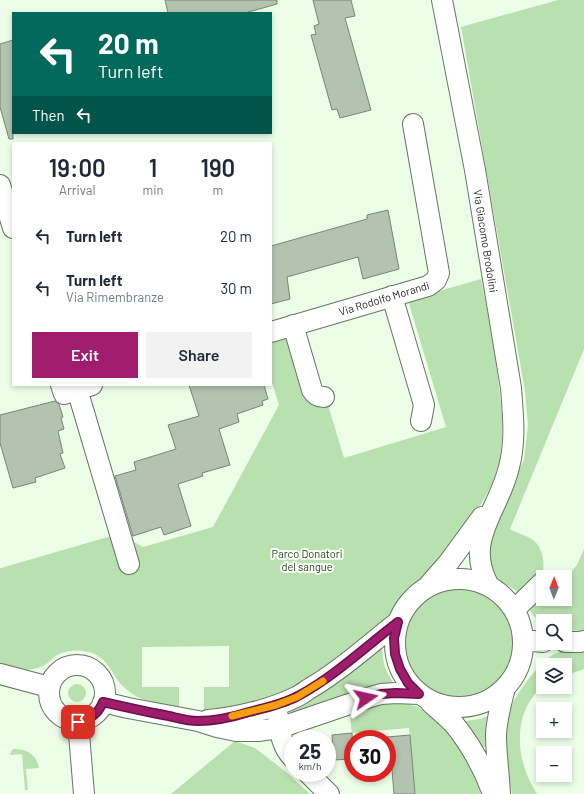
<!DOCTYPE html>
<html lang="en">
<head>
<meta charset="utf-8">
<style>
  :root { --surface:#fff; --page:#f2f2f3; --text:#1f2937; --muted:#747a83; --accent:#a01c6c }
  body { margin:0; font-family:Barlow,sans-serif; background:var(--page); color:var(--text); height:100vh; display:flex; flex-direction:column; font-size:15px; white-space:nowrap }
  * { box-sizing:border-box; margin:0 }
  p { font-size:13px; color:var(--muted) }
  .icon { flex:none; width:22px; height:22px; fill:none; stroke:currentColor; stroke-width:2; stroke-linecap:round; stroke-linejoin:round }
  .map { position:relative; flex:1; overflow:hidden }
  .panel { position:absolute; left:12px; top:142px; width:260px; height:244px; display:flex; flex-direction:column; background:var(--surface); border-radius:0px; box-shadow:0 2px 6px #0003 }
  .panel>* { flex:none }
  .guide { position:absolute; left:12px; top:12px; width:260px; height:122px; border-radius:0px; box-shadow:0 2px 6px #0003; background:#00695c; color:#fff; overflow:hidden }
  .needle { width:26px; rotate:1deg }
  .tools { position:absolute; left:536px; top:570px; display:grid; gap:8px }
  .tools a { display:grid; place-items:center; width:36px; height:36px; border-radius:0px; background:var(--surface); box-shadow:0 2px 6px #0003; font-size:20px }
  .speed { position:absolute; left:284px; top:730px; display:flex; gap:8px; font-size:20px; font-weight:700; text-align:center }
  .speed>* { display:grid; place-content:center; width:52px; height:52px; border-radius:50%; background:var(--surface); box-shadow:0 2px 6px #0003; line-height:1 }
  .speed small { font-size:10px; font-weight:400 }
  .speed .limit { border:6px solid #d22; background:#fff; color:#111 }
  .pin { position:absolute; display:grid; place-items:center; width:34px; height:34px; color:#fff; margin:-17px; border-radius:8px; box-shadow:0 2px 6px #0006 }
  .me { position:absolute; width:44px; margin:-22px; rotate:79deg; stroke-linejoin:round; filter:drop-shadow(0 0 3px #0008) }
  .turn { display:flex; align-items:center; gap:14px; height:84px; padding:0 20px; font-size:18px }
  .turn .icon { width:52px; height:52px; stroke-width:2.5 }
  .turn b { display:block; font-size:28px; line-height:34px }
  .then { display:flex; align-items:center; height:38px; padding:0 20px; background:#0003; gap:8px; font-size:15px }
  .eta { display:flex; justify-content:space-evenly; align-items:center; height:68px; text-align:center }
  .eta b { font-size:24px; font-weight:600; line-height:28px }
  .action { display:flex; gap:8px; margin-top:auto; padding:8px 20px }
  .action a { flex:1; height:46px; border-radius:0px; background:var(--accent); color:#fff; font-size:16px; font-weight:600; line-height:46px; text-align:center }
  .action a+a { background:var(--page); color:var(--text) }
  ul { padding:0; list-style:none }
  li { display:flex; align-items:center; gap:12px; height:52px; padding:0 20px }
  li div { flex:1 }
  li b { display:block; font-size:15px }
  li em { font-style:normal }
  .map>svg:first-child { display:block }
  .green { fill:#b9e0af }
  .building { fill:#b3c3af; stroke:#778673 }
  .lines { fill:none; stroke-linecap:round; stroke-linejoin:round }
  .minor-casing { stroke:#677563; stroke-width:22 }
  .minor { stroke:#fff; stroke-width:20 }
  .route-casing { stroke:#681246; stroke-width:10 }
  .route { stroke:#a01c6c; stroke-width:7 }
  .slow { stroke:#f59e0b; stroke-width:7 }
  .labels { text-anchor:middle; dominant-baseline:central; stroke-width:4; stroke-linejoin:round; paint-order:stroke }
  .street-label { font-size:11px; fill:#1d231c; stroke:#fff }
  .park-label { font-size:11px; fill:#184b08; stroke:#fff }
</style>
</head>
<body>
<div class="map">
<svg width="584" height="794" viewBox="0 0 584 794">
  <rect width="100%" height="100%" fill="#ecfde8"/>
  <path class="green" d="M558,0H584V349L510,529C517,533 526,535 533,540C544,548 547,569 539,580C536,585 524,592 520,596L515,590L509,586L501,583L490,573L486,562L498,516L524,459L528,426L525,391L461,27Z
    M481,279L490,325L497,369L502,415V440L500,459L496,472L491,486L474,517L424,577L398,601L390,617L355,648L274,699L225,708L204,709V687H229V646L142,647V687H179V708C160,704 139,702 125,688C111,676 110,658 89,652C77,649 64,650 54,657C51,660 48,663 45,665C29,673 16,669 0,666V568H1L125,532L127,538L143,547L213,527L279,405L271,379V341L287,336L327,402L344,458L446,427L408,300Z
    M584,549V631L565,630V621H543V623C537,619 529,614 530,606L543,598V599H565V578L577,565Z
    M405 643a54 54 0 1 1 108 0a54 54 0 1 1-108 0Z
    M382,644C382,654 383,663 387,672C389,676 392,680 393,684L291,714L290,712V708Z
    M584,648V669L565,676V665H543V687C520,704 516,737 523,763C526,774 531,784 537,794H512C509,777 503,749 505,733C505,726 506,718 509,712C514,696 540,661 554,654C563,650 574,649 584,648Z
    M68 693a9 9 0 1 1 18 0a9 9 0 1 1-18 0Z
    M401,702L418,707L440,723L453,736L476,776L481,794H415L409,728L352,733L350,718L353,712L372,703Z
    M487,716L485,744V747L476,749L458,722L480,719Z
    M235,741L255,748L286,772L310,794H171Z
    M14,749C27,749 36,754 39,768L26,769L28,790H25L22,754L10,755L12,750Z"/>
  <path class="building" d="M165,0H277V4L245,13H168Z
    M313,0H351L355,16L345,18L371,110L340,118L337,109L332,110L311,35L316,34L314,26L319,24Z
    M13,40V139H9L0,107V44Z
    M388,210L399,269L363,279L358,257L287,277L290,299L271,304V246L367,219V215Z
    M189,385H264L268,399L262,401L263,405L237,414L239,422L219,429L230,465L202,473L203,476L178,484L191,526L164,535L161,527L133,536L115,476L136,470L134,462L176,449L168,425L199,416Z
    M55,401L59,404L63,417L61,418L64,429L58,431L63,453L60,454L65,468L35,478L36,482L13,488L0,443V415Z
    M352,733L353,759L334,760L332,735Z
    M410,735L415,794H394L391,757H387V737Z"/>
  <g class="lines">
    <defs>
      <path id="minor" d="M442,0L475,170L511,388C513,415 516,441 509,467C499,511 463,540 489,586
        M0,185L13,228
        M392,296L424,405L421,421
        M293,325L312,390C315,395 318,397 324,397
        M271,332L428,286L436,280L439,273L413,124
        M61,385L64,394L92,385
        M77,389L129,564
        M395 643a64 64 0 1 1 128 0a64 64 0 1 1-128 0Z
        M428,586L449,562L482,517
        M514,610L543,582
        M523,640L543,642
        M565,642H580L584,641
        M49 693a28 28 0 1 1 56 0a28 28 0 1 1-56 0Z
        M0,674L49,687
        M103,702L128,708L198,721L217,727L236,731H258L279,728L367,698L381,694L396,693L419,694
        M431,703C439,710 447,717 454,724C471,745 484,769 493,794
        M278,716C280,731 281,746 293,758
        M208,720C235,718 272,709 296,697C302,694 307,690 312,687C343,669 369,644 398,622
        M78,722L84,794
        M308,773L329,794
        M500,794C499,774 496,754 496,734C497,718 501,703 505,688"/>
    </defs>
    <use href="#minor" class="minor-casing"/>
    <use href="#minor" class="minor"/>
  </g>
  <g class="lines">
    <defs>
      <path id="route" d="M78,722C91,719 98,714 103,702C125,707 147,712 169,716C178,718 188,721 198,721C215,721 233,717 249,712C265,708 283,704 298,696C335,676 365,647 398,622L394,638L395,654L400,669L408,683L419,694L396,693L381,694L366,698"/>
    </defs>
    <use href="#route" class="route-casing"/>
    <use href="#route" class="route"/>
    <path class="slow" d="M232,716L276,705L297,697L323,681"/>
  </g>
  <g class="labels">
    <g class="street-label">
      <text transform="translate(486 241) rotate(81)">Via Giacomo Brodolini</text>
      <text transform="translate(384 298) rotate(-17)">Via Rodolfo Morandi</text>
    </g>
    <g class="park-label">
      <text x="307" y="553">Parco Donatori<tspan x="307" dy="13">del sangue</tspan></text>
    </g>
  </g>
</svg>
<div class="tools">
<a><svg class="needle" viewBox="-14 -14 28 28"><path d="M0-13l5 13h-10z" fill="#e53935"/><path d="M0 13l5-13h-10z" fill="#747a83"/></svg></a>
<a><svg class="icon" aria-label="search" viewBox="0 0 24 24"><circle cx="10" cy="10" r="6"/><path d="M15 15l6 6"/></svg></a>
<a><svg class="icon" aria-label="layers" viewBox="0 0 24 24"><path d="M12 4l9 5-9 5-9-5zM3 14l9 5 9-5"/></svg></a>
<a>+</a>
<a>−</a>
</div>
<div class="speed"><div>25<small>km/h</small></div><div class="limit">30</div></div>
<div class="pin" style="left:78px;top:722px;background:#d93025"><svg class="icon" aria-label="arrive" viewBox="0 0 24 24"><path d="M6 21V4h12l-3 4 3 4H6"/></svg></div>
<svg class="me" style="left:366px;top:698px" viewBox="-20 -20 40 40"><path d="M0-17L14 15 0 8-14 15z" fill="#a01c6c" stroke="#fff" stroke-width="4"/></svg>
<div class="guide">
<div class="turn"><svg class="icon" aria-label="left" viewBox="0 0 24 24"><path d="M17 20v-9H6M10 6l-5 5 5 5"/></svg><div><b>20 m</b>Turn left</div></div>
<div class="then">Then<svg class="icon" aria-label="left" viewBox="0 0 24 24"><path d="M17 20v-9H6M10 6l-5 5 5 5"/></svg></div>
</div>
<section class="panel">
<div class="eta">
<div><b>19:00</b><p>Arrival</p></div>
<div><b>1</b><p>min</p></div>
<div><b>190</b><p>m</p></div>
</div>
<ul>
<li><svg class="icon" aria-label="left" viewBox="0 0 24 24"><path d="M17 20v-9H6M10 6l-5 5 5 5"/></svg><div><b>Turn left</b></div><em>20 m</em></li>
<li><svg class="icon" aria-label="left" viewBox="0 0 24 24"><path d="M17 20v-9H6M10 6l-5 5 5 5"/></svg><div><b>Turn left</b><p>Via Rimembranze</p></div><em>30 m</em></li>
</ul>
<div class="action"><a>Exit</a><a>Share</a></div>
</section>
</div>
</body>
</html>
